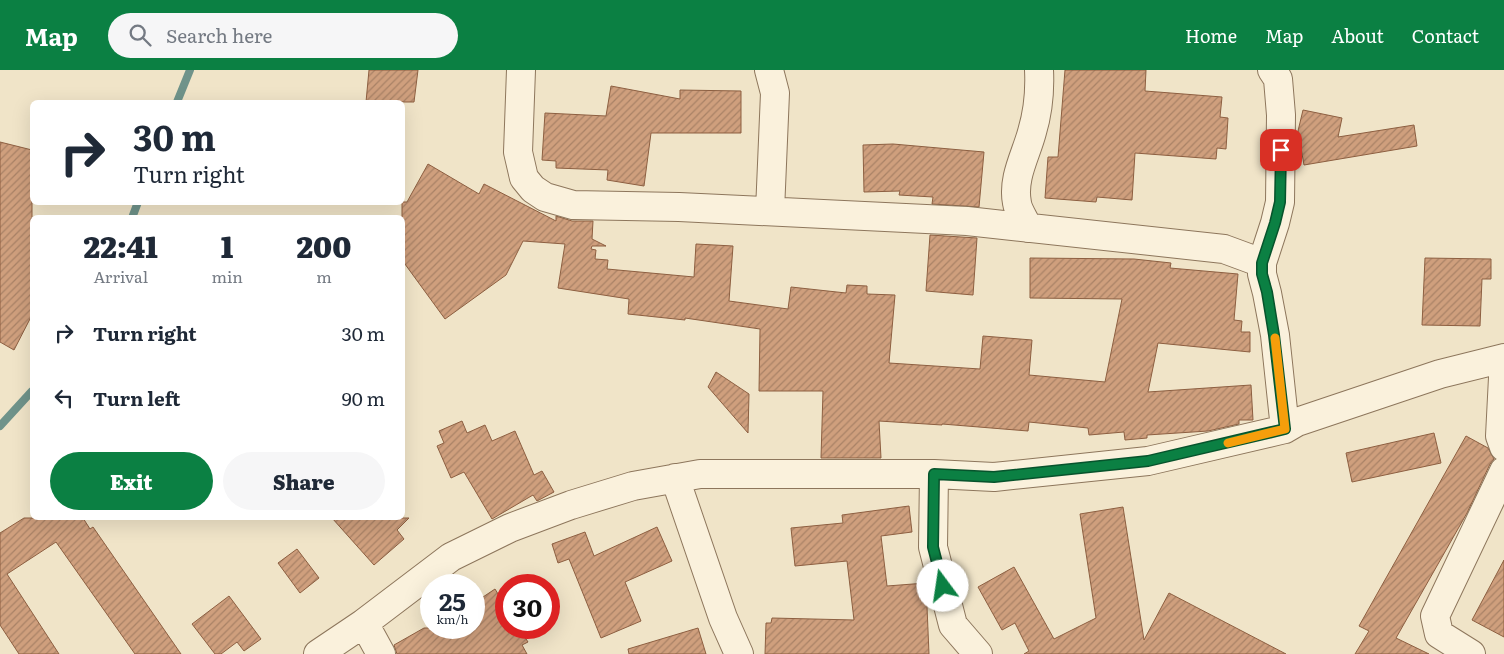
<!DOCTYPE html>
<html lang="en">
<head>
<meta charset="utf-8">
<style>
  :root { --surface:#fff; --page:#f6f6f7; --text:#1f2937; --muted:#747a83; --accent:#0b8043 }
  body { margin:0; font-family:Literata,serif; background:var(--page); color:var(--text); height:100vh; display:flex; flex-direction:column; font-size:19px; white-space:nowrap }
  * { box-sizing:border-box; margin:0 }
  p { font-size:16px; color:var(--muted) }
  .icon { flex:none; width:28px; height:28px; fill:none; stroke:currentColor; stroke-width:2; stroke-linecap:round; stroke-linejoin:round }
  .map { position:relative; flex:1; overflow:hidden }
  .side { position:absolute; left:30px; top:145px; width:375px; height:305px; display:flex; flex-direction:column; background:var(--surface); border-radius:8px; box-shadow:0 5px 20px #0002 }
  .side>* { flex:none }
  .top-card { position:absolute; left:30px; top:30px; width:375px; height:105px; border-radius:8px; box-shadow:0 5px 20px #0002; background:#fff; color:var(--text); overflow:hidden }
  .speed { position:absolute; left:420px; top:504px; display:flex; gap:10px; font-size:25px; font-weight:700; text-align:center }
  .speed>* { display:grid; place-content:center; width:65px; height:65px; border-radius:50%; background:var(--surface); box-shadow:0 5px 20px #0002; line-height:1 }
  .speed small { font-size:12px; font-weight:400 }
  .speed .limit { border:8px solid #d22; background:#fff; color:#111 }
  .pin { position:absolute; display:grid; place-items:center; width:42px; height:42px; color:#fff; margin:-21px; border-radius:10px; box-shadow:0 2px 8px #0006 }
  .me { position:absolute; width:55px; margin:-28px; rotate:346deg; stroke-linejoin:round; filter:drop-shadow(0 0 4px #0008) }
  .turn { display:flex; align-items:center; gap:18px; height:105px; padding:0 20px; font-size:22px }
  .turn .icon { width:65px; height:65px; stroke-width:2.5 }
  .turn b { display:block; font-size:35px; line-height:42px }
  .eta { display:flex; justify-content:space-evenly; align-items:center; height:85px; text-align:center }
  .eta b { font-size:30px; font-weight:800; line-height:35px }
  .button { display:flex; gap:10px; margin-top:auto; padding:10px 20px }
  .button a { flex:1; height:58px; border-radius:30px; background:var(--accent); color:#fff; font-size:20px; font-weight:800; line-height:58px; text-align:center }
  .button a+a { background:var(--page); color:var(--text) }
  ul { padding:0; list-style:none }
  li { display:flex; align-items:center; gap:15px; height:65px; padding:0 20px }
  li div { flex:1 }
  li b { display:block; font-size:19px }
  li em { font-style:normal }
  header { display:flex; align-items:center; gap:30px; box-sizing:border-box; height:70px; padding:0 25px; background:var(--accent); color:#fff }
  header strong { font-size:24px }
  nav { display:flex; gap:28px; margin-inline-start:auto; font-size:18px }
  .search { width:350px; height:45px; background:var(--page); display:flex; align-items:center; gap:12px; box-sizing:border-box; padding:0 18px; border-radius:28px; color:var(--muted); font-size:19px }
  .map>svg:first-child { display:block }
  .lines { fill:none; stroke-linecap:round; stroke-linejoin:round }
  .stream { stroke:#6f938a; stroke-width:8 }
  .building { fill:url(#building-hatch); stroke:#8d5f41 }
  .minor-casing { stroke:#8d765c; stroke-width:30 }
  .minor { stroke:#faf1dc; stroke-width:28 }
  .route-casing { stroke:#07532c; stroke-width:12 }
  .route { stroke:#0b8043; stroke-width:9 }
  .slow { stroke:#f59e0b; stroke-width:9 }
</style>
</head>
<body>
<header>
<strong>Map</strong>
<div class="search"><svg class="icon" aria-label="search" viewBox="0 0 24 24"><circle cx="10" cy="10" r="6"/><path d="M15 15l6 6"/></svg>Search here</div>
<nav><a>Home</a><a>Map</a><a>About</a><a>Contact</a></nav>
</header>
<div class="map">
<svg width="1504" height="584" viewBox="0 0 1504 584">
  <defs>
    <pattern id="building-hatch" width="6" height="6" patternUnits="userSpaceOnUse" patternTransform="scale(1.25)"><rect width="6" height="6" fill="#cf9f7d"/><path d="M-1 1l2-2M0 6l6-6M5 7l2-2" fill="none" stroke="#a98266"/></pattern>
  </defs>
  <rect width="100%" height="100%" fill="#f0e4c8"/>
  <g class="lines">
    <path class="stream" d="M177,32L190,0
      M132,148L138,132
      M0,356L32,321"/>
  </g>
  <path class="building" d="M369,0H418L414,32H366Z
    M1065,0H1146L1145,21L1222,27L1220,47L1228,48L1226,79L1217,78L1216,89L1135,83L1132,130L1097,127L1096,132L1045,128L1048,87H1058Z
    M611,16L680,29V20L741,21V63H651L644,116L607,110L608,100L556,98V91L542,90L545,43L606,46Z
    M1303,40L1342,48L1338,67L1414,55L1417,76L1304,95L1298,61Z
    M0,72L32,80V245L14,280L0,272Z
    M893,74L984,82L979,137L932,134L933,127L899,125L900,121L864,122L863,75Z
    M428,94L479,124L484,114L556,151V146L572,151H593L592,169L606,176H592L591,179L596,180L595,189L608,190L607,199L694,207L696,174L733,176L729,231L788,239L791,217L846,223L847,215L867,216V224L895,225L889,293L980,299L983,266L1032,270L1029,305L1105,312L1122,229L1030,228V188L1134,189L1171,193L1170,198L1238,204L1234,250L1242,251L1241,262H1250V282L1158,273L1148,322L1251,315L1253,350H1239V354L1208,361L1147,365V368L1125,370L1124,362L1089,365L1088,358L1029,352L1028,361L942,354V355L879,351L881,388H821L823,321H759L760,259L685,248V250L628,244L629,229L558,218L565,174L523,171L506,205L445,249L402,190V132H407Z
    M930,165L977,168L973,225L926,221Z
    M1425,188L1491,189V209H1482L1480,256L1422,255Z
    M716,302L749,324L748,363L708,317Z
    M462,351L467,363L485,355L492,371L515,361L534,405L542,401L554,422L537,431L533,425L492,449L464,402L451,408L437,376L444,373L439,361Z
    M1434,363L1441,393L1352,412L1346,383Z
    M1466,366L1488,378L1494,389L1490,394L1467,443L1396,568L1429,584H1355L1369,561L1359,556Z
    M909,436L912,462L881,466L887,516L926,513L929,584H765L766,553H771L772,548L854,550L847,491L795,496L791,458L843,453L842,445Z
    M1123,437L1144,570L1169,523L1286,584H1024L1029,581L1015,553L1002,560L978,517L1014,497L1054,569L1096,548L1080,444Z
    M24,448H83L90,459L93,457L181,584H135L56,472L7,504L59,584H19L0,555V463Z
    M332,448H409L397,460L404,469L374,495Z
    M657,457L672,491L625,512L641,551L601,568L569,489L558,493L552,474L585,462L594,486Z
    M297,479L319,508L300,523L278,493Z
    M1504,490V567L1472,550Z
    M495,519L506,537V558H519L528,572L522,575L527,584H397L394,575L424,558H474V533Z
    M229,526L261,569L244,581L237,572L221,584H215L192,554Z
    M698,558L706,584H629L628,579Z"/>
  <g class="lines">
    <defs>
      <path id="minor" d="M521,0L518,82L524,108L533,119L545,127L573,135L679,137L967,151L1224,179L1262,193V204L1267,223L1275,265L1285,359
        M769,0L775,23L770,141
        M1028,158C1025,150 1018,141 1017,133C1012,108 1026,85 1032,62C1038,42 1040,20 1039,0
        M1262,193L1275,153L1280,132L1281,45L1278,9L1272,0
        M1504,288L1500,366L1504,377
        M934,404L933,477L953,555L978,584
        M675,408L723,548L739,584
        M364,553L381,584
        M318,584L364,553L451,487L510,458L571,435L633,416L700,404H934L994,407L1148,391L1285,359L1297,352L1440,304L1504,288
        M1471,584L1439,564L1435,546L1504,401"/>
    </defs>
    <use href="#minor" class="minor-casing"/>
    <use href="#minor" class="minor"/>
  </g>
  <g class="lines">
    <defs>
      <path id="route" d="M943,516L933,477L934,404L994,407L1148,391L1285,359L1274,265L1267,222L1262,204V193L1275,153L1280,132L1281,80"/>
    </defs>
    <use href="#route" class="route-casing"/>
    <use href="#route" class="route"/>
    <path class="slow" d="M1228,373L1285,359L1275,268"/>
  </g>
</svg>
<div class="speed"><div>25<small>km/h</small></div><div class="limit">30</div></div>
<div class="pin" style="left:1281px;top:80px;background:#d93025"><svg class="icon" aria-label="arrive" viewBox="0 0 24 24"><path d="M6 21V4h12l-3 4 3 4H6"/></svg></div>
<svg class="me" style="left:943px;top:516px" viewBox="-20 -20 40 40"><circle r="19" fill="#fff"/><path d="M0-13L10 11 0 6-10 11z" fill="#0b8043"/></svg>
<div class="top-card">
<div class="turn"><svg class="icon" aria-label="right" viewBox="0 0 24 24"><path d="M7 20v-9h11M14 6l5 5-5 5"/></svg><div><b>30 m</b>Turn right</div></div>
</div>
<section class="side">
<div class="eta">
<div><b>22:41</b><p>Arrival</p></div>
<div><b>1</b><p>min</p></div>
<div><b>200</b><p>m</p></div>
</div>
<ul>
<li><svg class="icon" aria-label="right" viewBox="0 0 24 24"><path d="M7 20v-9h11M14 6l5 5-5 5"/></svg><div><b>Turn right</b></div><em>30 m</em></li>
<li><svg class="icon" aria-label="left" viewBox="0 0 24 24"><path d="M17 20v-9H6M10 6l-5 5 5 5"/></svg><div><b>Turn left</b></div><em>90 m</em></li>
</ul>
<div class="button"><a>Exit</a><a>Share</a></div>
</section>
</div>
</body>
</html>
